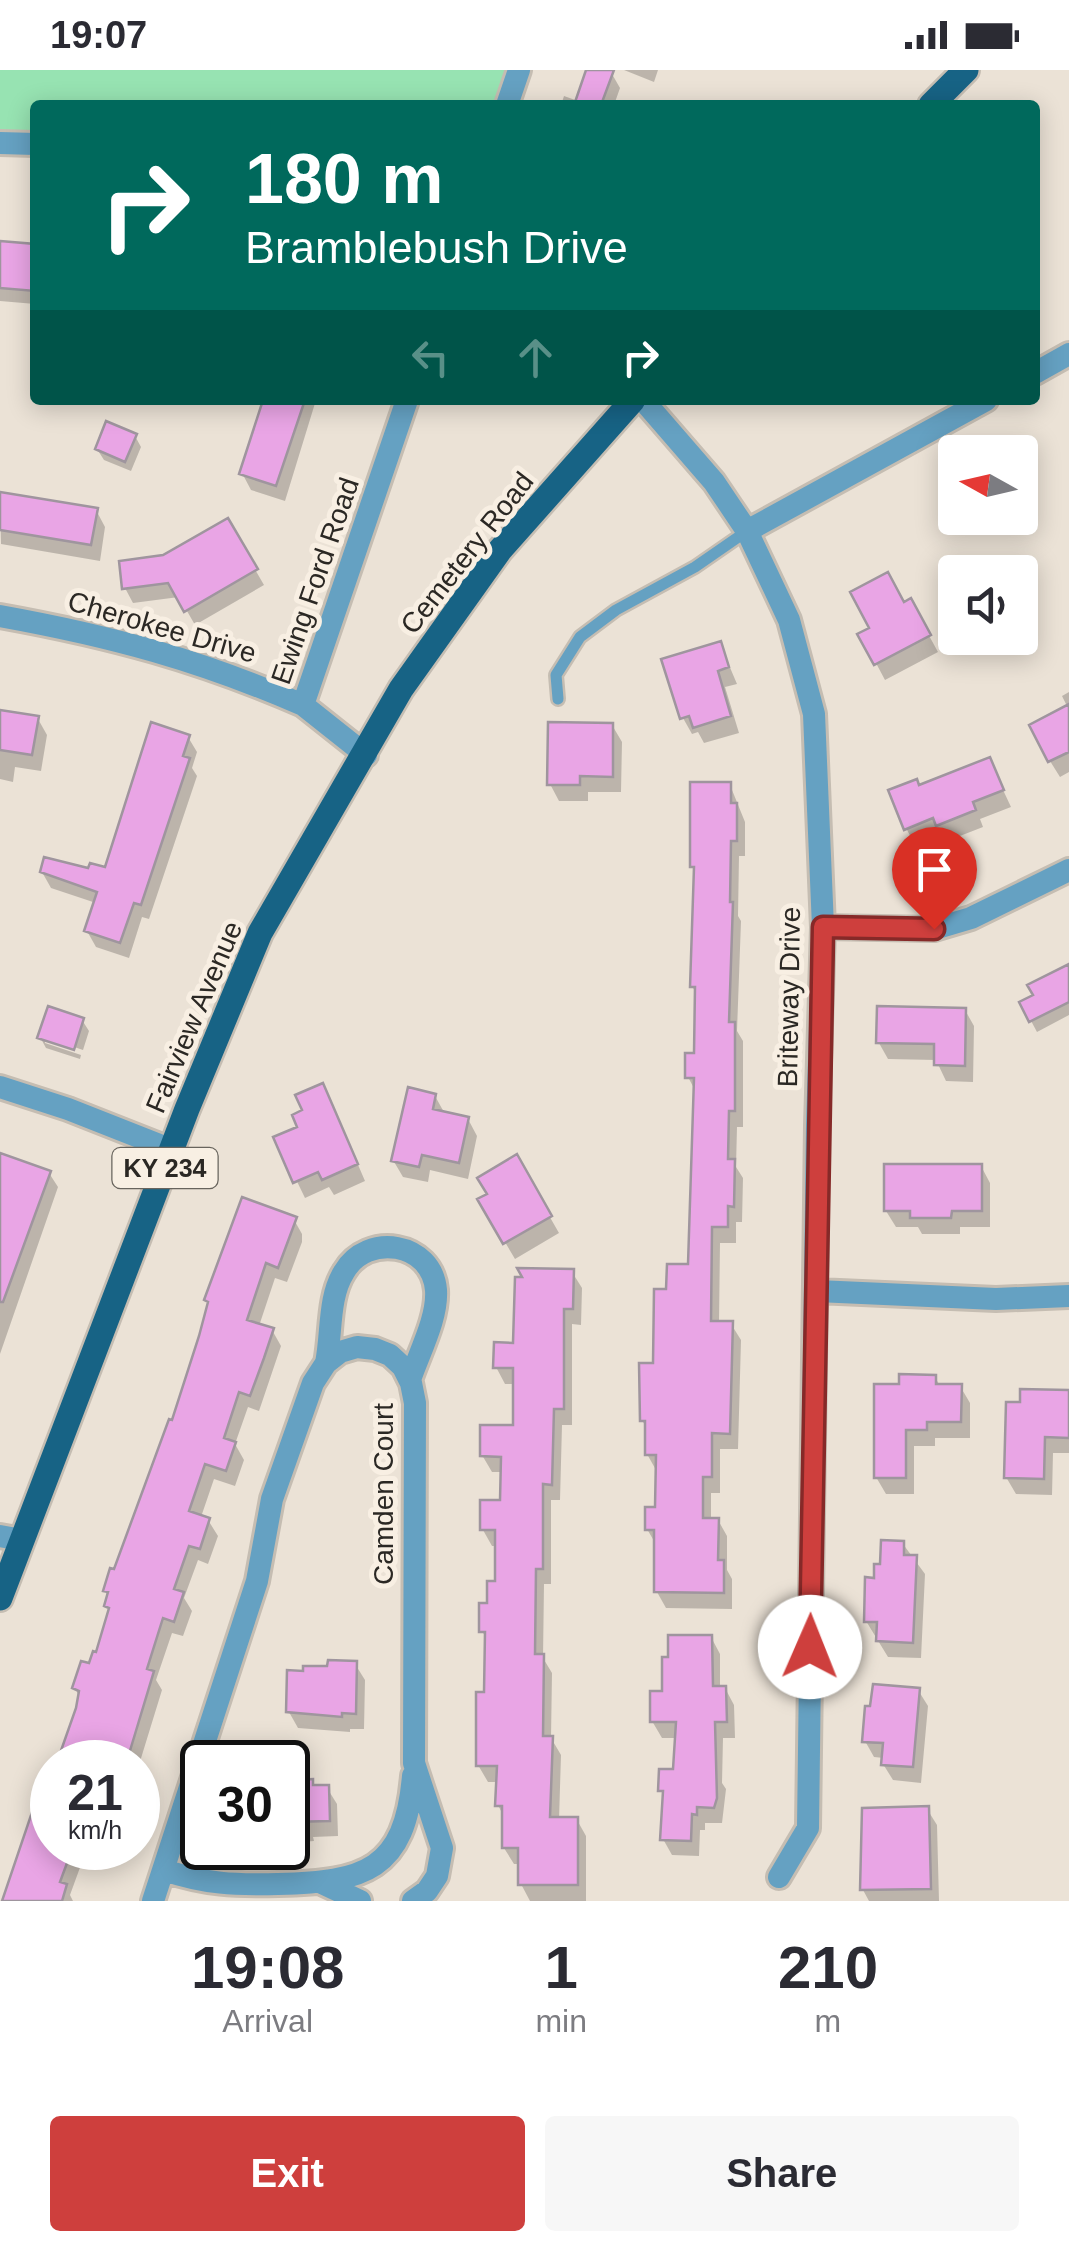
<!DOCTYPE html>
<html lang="en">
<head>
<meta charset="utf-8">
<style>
  :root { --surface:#fff; --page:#f7f7f7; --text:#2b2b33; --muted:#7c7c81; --accent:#ce3f3d }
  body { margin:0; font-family:Helvetica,sans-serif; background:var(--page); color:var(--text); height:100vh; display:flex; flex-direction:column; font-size:38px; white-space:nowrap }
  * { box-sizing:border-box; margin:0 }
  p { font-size:32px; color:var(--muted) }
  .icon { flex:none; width:55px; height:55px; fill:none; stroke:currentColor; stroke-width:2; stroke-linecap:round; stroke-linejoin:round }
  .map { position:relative; height:1831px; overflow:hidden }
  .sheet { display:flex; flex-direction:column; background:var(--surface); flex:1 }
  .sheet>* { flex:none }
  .top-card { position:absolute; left:30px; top:30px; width:1010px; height:305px; border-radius:10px; box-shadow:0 5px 25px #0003; background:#00695c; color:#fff; overflow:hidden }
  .needle { width:65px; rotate:278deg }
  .buttons { position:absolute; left:938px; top:365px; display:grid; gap:20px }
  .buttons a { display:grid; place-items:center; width:100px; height:100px; border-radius:10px; background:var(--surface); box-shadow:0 5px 25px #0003; font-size:50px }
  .speed { position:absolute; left:30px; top:1670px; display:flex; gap:20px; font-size:50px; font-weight:700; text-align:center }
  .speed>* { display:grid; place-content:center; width:130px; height:130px; border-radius:50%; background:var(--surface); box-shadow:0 5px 25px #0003; line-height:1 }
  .speed small { font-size:25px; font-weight:400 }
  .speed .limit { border:5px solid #111; border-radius:15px; background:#fff; color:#111 }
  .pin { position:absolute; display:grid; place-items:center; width:85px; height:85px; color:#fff; margin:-102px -42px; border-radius:50% 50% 50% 0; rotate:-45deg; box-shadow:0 0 10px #0007 }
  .pin .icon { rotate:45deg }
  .me { position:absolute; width:110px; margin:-55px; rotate:1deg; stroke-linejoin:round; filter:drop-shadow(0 0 8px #0008) }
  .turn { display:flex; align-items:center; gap:35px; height:210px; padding:0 50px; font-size:45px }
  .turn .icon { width:130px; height:130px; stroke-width:2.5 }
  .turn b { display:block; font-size:70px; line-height:85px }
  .lanes { display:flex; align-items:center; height:95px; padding:0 50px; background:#0003; justify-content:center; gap:50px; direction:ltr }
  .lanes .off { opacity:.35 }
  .eta { display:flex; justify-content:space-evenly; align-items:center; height:170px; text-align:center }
  .eta b { font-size:60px; font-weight:700; line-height:70px }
  .action { display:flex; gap:20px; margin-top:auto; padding:20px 50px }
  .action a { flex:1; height:115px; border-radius:10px; background:var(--accent); color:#fff; font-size:40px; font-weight:700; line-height:115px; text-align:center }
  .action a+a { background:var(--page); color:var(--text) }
  .status { display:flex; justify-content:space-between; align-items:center; height:70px; padding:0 50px; background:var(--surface); direction:ltr }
  .status svg { height:28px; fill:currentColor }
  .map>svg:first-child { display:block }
  .green { fill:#97e3b2 }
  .shadow { fill:#0003 }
  .building { fill:#e9a5e5; stroke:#9f959e; stroke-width:2.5 }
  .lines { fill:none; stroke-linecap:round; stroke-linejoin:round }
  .service-casing { stroke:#c5bdb2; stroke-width:16 }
  .minor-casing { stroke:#c5bdb2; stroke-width:28 }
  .primary-casing { stroke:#c5bdb2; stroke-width:30 }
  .service { stroke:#65a1c2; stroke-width:11 }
  .minor { stroke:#65a1c2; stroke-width:22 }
  .primary { stroke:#176385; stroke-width:25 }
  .route-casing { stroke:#862928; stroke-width:25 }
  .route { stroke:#ce3f3d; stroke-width:18 }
  .labels { text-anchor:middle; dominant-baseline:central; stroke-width:10; stroke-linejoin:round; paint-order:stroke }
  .shield { fill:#f8efe3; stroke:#68645d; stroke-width:2.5 }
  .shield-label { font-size:25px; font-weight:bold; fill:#2b2824 }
  .street-label { font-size:28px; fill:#2b2824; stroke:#f8efe3 }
</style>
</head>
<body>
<div class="status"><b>19:07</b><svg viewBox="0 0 49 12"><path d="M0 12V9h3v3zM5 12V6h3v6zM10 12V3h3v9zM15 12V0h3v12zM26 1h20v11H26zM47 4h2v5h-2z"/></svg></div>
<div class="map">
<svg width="1069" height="1831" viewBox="0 0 1069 1831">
  <rect width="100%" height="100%" fill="#ebe2d6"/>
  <path class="green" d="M0,0H520L508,35H35V74H0Z"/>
  <path class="shadow" d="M589,0L612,4L620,18L614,35H561L564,26L578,31Z
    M624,0H658L654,12Z
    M0,173L35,177V234L0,231Z
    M266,330H316L285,431L251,420L242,403Z
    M135,366L141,377L131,401L104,390L97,379Z
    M0,425L96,440L105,457L100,491L1,474Z
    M227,451L264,515L195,555L179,527L133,533L125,518L164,488Z
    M910,531L938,582L885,610L861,565Z
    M720,574L737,614L725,617L739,663L704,673L698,662L692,664L683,648L665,591Z
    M1069,622V702L1060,707L1050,691L1068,638L1062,626Z
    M0,642L38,649L47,665L41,701L15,697L13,712L0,709Z
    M612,655L622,672L621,722H588V731H559L550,714Z
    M188,667L197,682L192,698L197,706L149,849L142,847L129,888L96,877L87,861L96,833L51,818L42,802L106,800Z
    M989,690L1011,737L980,749L983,757L947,771L943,764L915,775L906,758L919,717Z
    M730,715L745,752V786H739L738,846L741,851L737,961L743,971V1057H737L736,1097L743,1108L742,1152H736V1173H720L719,1253L731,1254L741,1270L738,1379H720V1423H711V1450H718L727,1466V1500L732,1509V1539L666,1538L657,1522V1476L647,1459L658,1440L656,1400L647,1384V1359L642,1350L669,1222L691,1197L696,1022L688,1007L697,986V925L692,916L696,803L693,797Z
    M1069,896V945L1037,962L1022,934Z
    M965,940L974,956L973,1012L946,1011L936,990L888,989L879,973Z
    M82,950L89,961L83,980L45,967V973L81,985L80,989L46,978L40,967Z
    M435,1026L445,1044L468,1049L477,1066L468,1109L430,1100L428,1112L403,1107L393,1090Z
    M331,1032L365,1111L334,1125L329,1117L305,1128L276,1068L300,1058Z
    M0,1085L49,1103L58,1117L0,1284Z
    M516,1088L559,1163L515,1189L480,1130L490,1125Z
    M981,1096L990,1113V1157H960V1164H922L918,1157H896L886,1141Z
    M293,1148L302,1164V1172L287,1212L275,1208L259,1256L272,1260L281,1276L259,1341L248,1337L235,1374L244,1390L235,1416L214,1409L201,1447L208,1450L218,1466L208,1494L198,1490L184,1528L192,1541L183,1566L172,1563L156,1610L162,1620L138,1698V1692H60L80,1628L75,1618L97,1585L110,1543L106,1520L173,1353L210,1235L207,1230Z
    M572,1202L582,1218L581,1255L572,1254V1355H562L560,1430H551V1514H544L543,1588L552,1603L551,1668L561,1685L559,1750H577L586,1766V1831H530L521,1814V1794H514L504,1778V1747L498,1735L499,1712H488L478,1695L487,1625L488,1571L482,1561L497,1513V1476H492L483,1460L503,1432L504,1402H492L482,1385L516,1358V1314H505L496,1297Z
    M935,1307L940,1316H960L970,1333V1368H935V1376H914V1424H886L876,1407L901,1316Z
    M1069,1322V1383H1053L1052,1425L1016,1424L1006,1407Z
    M903,1474L925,1504L921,1588L888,1587L866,1551L876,1510Z
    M711,1567L720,1584V1618H725L734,1635L735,1668H723L722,1713L726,1719L722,1753H705V1760H700L699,1786L672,1785L663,1769L665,1728L661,1720L675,1702L677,1668H662L652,1651L664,1623Z
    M355,1594L365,1610L364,1659H350V1662L298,1658L289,1642L306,1603Z
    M918,1620L928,1636L921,1713L893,1710L883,1694L884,1688L874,1687L865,1671Z
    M52,1698V1778H110L106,1788L86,1781L70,1825L73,1831H5Z
    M288,1704L295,1713L311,1712L315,1718H327L337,1734L338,1766L313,1767L314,1771L302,1772V1776L288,1775Z
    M927,1739L937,1755L939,1831H869L863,1820Z"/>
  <path class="building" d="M586,0H614L601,35H574Z
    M0,171L35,174V221L0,218Z
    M263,330H305L276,416L239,404Z
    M106,351L137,364L125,392L95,379Z
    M0,422L98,438L91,475L0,460Z
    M228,448L258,499L184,542L168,513L122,519L119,491L163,485Z
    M888,502L904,532L911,528L931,565L874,595L857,564L869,558L850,522Z
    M721,571L729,597L718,601L731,646L693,658L689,646L680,649L661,589Z
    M1069,634V682L1048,692L1029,655Z
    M0,640L39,646L32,685L0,680Z
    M151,652L190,665L183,686L190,688L141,835L134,833L120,873L84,861L97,822L40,802L44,787L88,798L90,793L105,797Z
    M548,652L613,653V707L580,706V715H547Z
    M990,687L1004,720L973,732L976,740L936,756L933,748L904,760L888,720L917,709L919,715Z
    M690,712H731V733H737V771H731L730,832H733L729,952H735V1041H729L728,1089H735L734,1137L728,1136V1157H712L711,1251H733L730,1364L712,1363V1407H703V1448H719L718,1490H724V1523L654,1522V1460H645V1437H655L656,1385H645V1351H640L639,1293H653L654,1219H666L667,1194H688L694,1008H685V983H694L695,917H690L694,797H690Z
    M1069,894V932L1029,952L1019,932L1033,925L1027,915Z
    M48,936L84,948L74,980L37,968Z
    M877,936L966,938L965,996L934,995V974L876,973Z
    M323,1013L358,1094L322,1110L318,1102L293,1113L273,1067L297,1057L292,1045L302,1040L295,1025Z
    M408,1017L436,1024L433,1039L469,1047L459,1093L422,1085L419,1097L391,1091Z
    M0,1083L51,1101L3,1232H0Z
    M517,1084L552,1146L503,1174L477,1129L487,1124L477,1108Z
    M884,1094H982V1141H952L951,1148H910V1141H884Z
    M242,1127L297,1147L278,1198L266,1193L247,1250L274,1258L264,1288L250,1326L239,1322L224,1368L236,1372L226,1401L205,1394L189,1441L210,1448L200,1479L189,1476L174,1519L184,1522L174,1552L163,1548L147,1599L154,1601L129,1684L123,1682L122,1686L118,1685L115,1692H57L76,1638L79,1621L72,1618L81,1591L89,1593L93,1581L96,1582L109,1538L104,1536L108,1522L103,1521L110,1498L114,1499L169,1349L172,1350L199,1266L208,1232L204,1230Z
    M517,1198L574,1199L573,1239H564V1339H554L552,1415L543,1414V1499H536L535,1584H544L543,1666H553L550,1747H578V1815H518V1778H502V1736H495L497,1696H476V1622H484L485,1562H479V1533H487V1511H495V1460H480V1430H500L501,1387L480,1386V1355H513V1298H493L494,1272L513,1273L515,1207H522Z
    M899,1304L936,1305V1314H962L961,1352H927V1360H906V1408H874V1314H899Z
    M1020,1319L1069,1320V1368L1045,1367L1044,1409L1004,1408L1006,1332H1020Z
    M881,1470L904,1471V1485H917L913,1573L876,1571L877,1552H864L865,1507L874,1508V1494H880Z
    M668,1565H712L713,1616H726L727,1652H715L717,1728L714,1738L697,1737V1745L692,1744L691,1771L660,1770L663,1721H658L659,1699H673L676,1652H650V1621H662V1587H668Z
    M328,1590L357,1591L356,1644L342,1643V1647L286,1642L287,1600L303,1601V1596H327Z
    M873,1614L920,1618L913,1697L881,1695L883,1673L862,1672L865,1636H870Z
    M49,1692L52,1693V1778H67L65,1783L70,1785L60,1812L67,1814L62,1831H2Z
    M313,1709V1715H329L330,1751L288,1752V1715H291V1710Z
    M929,1736L931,1819L860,1820L862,1738Z"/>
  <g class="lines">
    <defs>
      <path id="service" d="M558,629L556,605L580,567L616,540L695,497L747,461"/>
      <path id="minor" d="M507,35L519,0
        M0,73L35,74
        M1035,303L1069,284
        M643,330L714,412L747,461L789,550L814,644L823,857L817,1056L808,1758L779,1807
        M747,461L986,330
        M0,546C111,566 200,590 303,635
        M366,685L303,635L407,330
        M823,857L934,859L971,848L1069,800
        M0,1017L68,1039L172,1080
        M817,1221L996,1229L1069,1226
        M326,1293C332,1264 328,1227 344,1202C367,1162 432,1172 436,1220C438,1248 419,1283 410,1310
        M0,1466L22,1470
        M164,1800C206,1814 234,1815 278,1814C364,1812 405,1801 413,1706
        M322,1813L360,1831
        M153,1831L257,1511L272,1429L313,1313L326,1293L340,1282L357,1277L375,1279L390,1285L403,1297L411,1313L415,1333L414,1693L442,1778L437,1806L427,1821L413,1831"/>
      <path id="primary" d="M931,35L966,0
        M0,1528L187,1039L260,863L401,619L500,480L633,330"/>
    </defs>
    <use href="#service" class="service-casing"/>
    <use href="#minor" class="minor-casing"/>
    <use href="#primary" class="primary-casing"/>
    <use href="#service" class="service"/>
    <use href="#minor" class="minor"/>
    <use href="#primary" class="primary"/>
  </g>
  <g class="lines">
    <defs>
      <path id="route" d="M810,1577L823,857L934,859"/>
    </defs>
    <use href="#route" class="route-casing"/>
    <use href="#route" class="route"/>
  </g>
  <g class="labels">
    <rect class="shield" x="112.5" y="1078" width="105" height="40" rx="8"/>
    <g class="shield-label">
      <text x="165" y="1098">KY 234</text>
    </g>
    <g class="street-label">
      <text transform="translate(467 483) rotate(-52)">Cemetery Road</text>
      <text transform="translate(315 511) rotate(-71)">Ewing Ford Road</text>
      <text transform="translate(162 557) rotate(16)">Cherokee Drive</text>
      <text transform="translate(789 927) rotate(-89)">Briteway Drive</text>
      <text transform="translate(194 947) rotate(-67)">Fairview Avenue</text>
      <text transform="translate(383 1424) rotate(-90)">Camden Court</text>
    </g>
  </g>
</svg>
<div class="buttons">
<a><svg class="needle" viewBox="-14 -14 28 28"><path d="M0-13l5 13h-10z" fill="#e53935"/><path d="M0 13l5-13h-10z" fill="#7c7c81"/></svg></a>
<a><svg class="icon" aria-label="sound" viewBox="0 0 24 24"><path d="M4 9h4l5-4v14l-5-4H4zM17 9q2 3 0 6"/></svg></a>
</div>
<div class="speed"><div>21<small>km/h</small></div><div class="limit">30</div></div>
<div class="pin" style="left:934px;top:859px;background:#d93025"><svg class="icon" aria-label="arrive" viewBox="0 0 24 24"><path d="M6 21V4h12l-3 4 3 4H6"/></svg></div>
<svg class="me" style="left:810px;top:1577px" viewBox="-20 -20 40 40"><circle r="19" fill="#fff"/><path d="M0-13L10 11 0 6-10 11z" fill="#ce3f3d"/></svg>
<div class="top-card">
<div class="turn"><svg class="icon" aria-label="right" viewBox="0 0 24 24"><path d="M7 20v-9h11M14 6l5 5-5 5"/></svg><div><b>180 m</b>Bramblebush Drive</div></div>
<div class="lanes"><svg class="icon off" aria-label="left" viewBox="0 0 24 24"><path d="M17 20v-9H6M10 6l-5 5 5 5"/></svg><svg class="icon off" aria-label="ahead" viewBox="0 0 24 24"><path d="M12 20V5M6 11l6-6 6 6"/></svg><svg class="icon" aria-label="right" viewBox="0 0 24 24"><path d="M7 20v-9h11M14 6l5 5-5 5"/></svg></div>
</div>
</div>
<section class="sheet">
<div class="eta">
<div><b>19:08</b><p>Arrival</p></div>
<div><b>1</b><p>min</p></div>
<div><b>210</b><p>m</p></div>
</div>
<div class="action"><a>Exit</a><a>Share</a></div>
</section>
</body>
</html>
